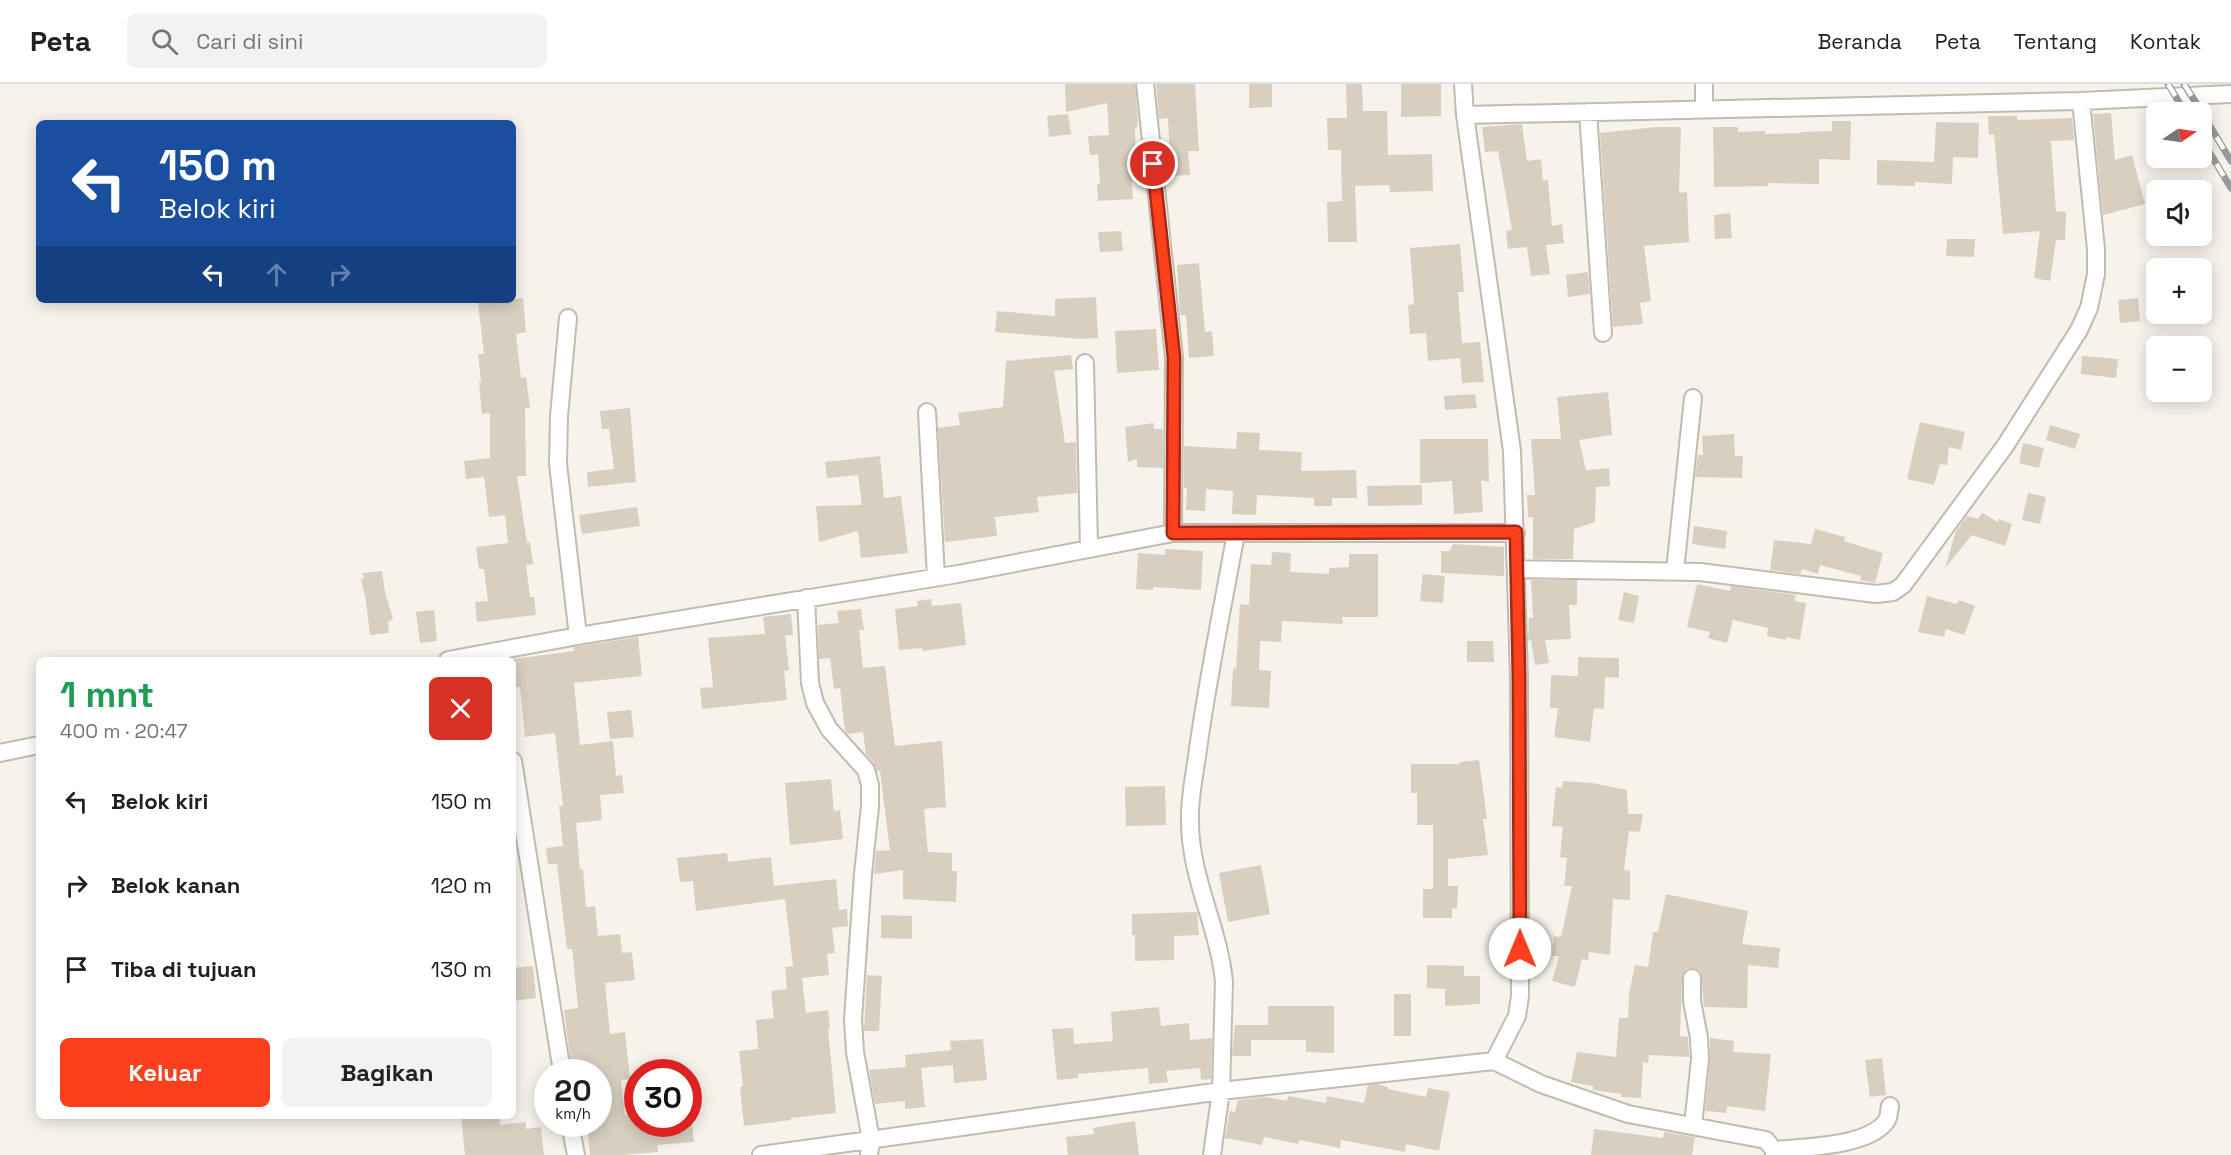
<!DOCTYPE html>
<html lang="id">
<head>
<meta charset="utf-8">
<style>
  :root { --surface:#fff; --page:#f2f2f2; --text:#202124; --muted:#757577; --line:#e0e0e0; --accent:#fc3f1d }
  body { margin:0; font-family:"Space Grotesk",sans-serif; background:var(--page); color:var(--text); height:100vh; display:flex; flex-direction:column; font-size:22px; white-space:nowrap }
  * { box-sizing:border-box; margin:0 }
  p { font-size:20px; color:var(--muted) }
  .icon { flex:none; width:33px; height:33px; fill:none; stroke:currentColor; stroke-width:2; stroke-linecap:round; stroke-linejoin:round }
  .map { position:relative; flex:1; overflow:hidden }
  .panel { position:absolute; left:36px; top:573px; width:480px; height:462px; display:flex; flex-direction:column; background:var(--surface); border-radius:9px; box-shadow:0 3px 15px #0003 }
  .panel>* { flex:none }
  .hud { position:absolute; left:36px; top:36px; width:480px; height:183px; border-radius:9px; box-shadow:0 3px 15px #0003; background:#1a4fa0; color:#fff; overflow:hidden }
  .needle { width:39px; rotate:77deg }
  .controls { position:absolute; left:2146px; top:18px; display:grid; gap:12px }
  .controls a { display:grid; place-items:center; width:66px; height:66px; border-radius:9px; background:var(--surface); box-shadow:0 3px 15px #0003; font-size:30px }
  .speed { position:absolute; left:534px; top:975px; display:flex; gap:12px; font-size:30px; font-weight:700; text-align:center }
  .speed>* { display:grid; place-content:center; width:78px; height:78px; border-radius:50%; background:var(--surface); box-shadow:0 3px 15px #0003; line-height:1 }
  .speed small { font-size:15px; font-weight:400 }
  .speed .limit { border:9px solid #d22; background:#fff; color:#111 }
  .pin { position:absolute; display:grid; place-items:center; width:51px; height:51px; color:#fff; margin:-26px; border:3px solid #fff; border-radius:50%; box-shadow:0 2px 6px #0007 }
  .me { position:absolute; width:66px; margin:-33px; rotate:0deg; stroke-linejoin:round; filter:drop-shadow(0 0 4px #0008) }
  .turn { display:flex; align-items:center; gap:21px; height:126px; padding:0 24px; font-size:27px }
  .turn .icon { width:78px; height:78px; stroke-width:2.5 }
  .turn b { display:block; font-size:42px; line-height:51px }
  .lanes { display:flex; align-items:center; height:57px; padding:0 24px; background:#0003; justify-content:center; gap:30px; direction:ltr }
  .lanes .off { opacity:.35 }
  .round { display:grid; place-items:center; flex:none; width:63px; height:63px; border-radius:9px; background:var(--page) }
  .overview { display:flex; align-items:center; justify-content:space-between; height:102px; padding:0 24px }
  h1 { font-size:36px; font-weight:600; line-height:45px; color:#1e9e55 }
  .action { display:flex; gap:12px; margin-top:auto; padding:12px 24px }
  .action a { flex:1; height:69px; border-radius:9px; background:var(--accent); color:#fff; font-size:24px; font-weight:600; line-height:69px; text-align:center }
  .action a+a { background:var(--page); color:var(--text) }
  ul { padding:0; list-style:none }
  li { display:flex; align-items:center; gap:18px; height:84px; padding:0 24px }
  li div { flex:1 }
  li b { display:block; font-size:22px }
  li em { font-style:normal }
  header { display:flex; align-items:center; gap:36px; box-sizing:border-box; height:84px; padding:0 30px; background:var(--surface); border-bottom:2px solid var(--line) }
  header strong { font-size:28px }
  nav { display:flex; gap:33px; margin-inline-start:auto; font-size:21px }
  .search { width:420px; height:54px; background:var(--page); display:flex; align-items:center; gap:15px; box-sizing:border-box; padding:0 21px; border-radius:9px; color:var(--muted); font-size:22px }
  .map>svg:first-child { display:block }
  .building { fill:#d8cfc1 }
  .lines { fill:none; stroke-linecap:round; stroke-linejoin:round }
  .minor-casing { stroke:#c2bbae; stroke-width:20 }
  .minor { stroke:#fff; stroke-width:16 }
  .rail-casing { stroke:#9a9a9a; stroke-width:7 }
  .rail { stroke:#fff; stroke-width:4.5; stroke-dasharray:14; stroke-linecap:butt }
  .route-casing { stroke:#a42913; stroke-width:15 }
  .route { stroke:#fc3f1d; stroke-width:10 }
</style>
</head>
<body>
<header>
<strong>Peta</strong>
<div class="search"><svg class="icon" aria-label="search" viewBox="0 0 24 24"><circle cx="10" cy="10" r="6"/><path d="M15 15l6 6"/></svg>Cari di sini</div>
<nav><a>Beranda</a><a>Peta</a><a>Tentang</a><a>Kontak</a></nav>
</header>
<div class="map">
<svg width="2231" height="1071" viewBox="0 0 2231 1071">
  <rect width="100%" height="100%" fill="#f6f3ec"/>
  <path class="building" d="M1065,0H1135L1138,36L1137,43L1135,44L1136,89L1131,90L1133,115L1098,117L1097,101L1100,100L1098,70L1090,71L1088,52L1109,51L1107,19L1066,28Z
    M1156,0H1195L1199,67H1188L1190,91L1169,92L1168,78H1170L1168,34L1159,35Z
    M1249,0H1272V23L1249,24Z
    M1346,0H1362L1363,27H1387L1388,71L1432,70L1433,107L1390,108L1389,101L1355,102L1357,158H1328L1327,118L1342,117L1341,66H1328L1327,34H1347Z
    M1401,0H1441V32L1401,33Z
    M2111,29L2115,76L2132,71L2145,120L2103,131L2093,30Z
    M1068,30L1071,50L1049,53L1047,32Z
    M1988,32H2017V36L2072,34L2074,56L2051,57L2056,127L2066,128L2065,156H2056L2050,197L2034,194L2040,147L2003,150L1994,50L1989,51Z
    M1832,37H1851L1850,76L1819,75V100L1768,99V102L1714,103L1713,43H1738V48L1765,47V50L1801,49V48L1832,47Z
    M1936,38L1979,39L1978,74L1953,73L1952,100L1915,98V102L1877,101V76L1934,78Z
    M1522,40L1527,77L1541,75L1543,97L1548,96L1552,142L1562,140L1564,159L1546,161L1550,190L1531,192L1527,163L1508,165L1506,147L1512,146L1498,67L1485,68L1482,43Z
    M1656,43H1681L1679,109L1687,108L1689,158L1644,162L1651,217L1640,219L1643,240L1613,243L1600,49Z
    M1730,129L1732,154L1715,155L1714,131Z
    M1121,147L1123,167L1100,168L1098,148Z
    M1947,155H1975L1974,173L1946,172Z
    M1460,160L1464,208H1458L1462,259L1480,258L1484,298L1462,299L1460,274L1428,277L1426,249L1410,250L1408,221L1414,220L1410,164Z
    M1199,179L1205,248L1212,247L1214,272L1189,274L1186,231H1180L1177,181Z
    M1588,188L1590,210L1568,213L1566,191Z
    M1096,213L1098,254L1083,255L995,248L997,227L1055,232V215Z
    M523,214L526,248L516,250L521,294L526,293L530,324H525L526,392H517L527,459L530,458L533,480L526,481L530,513H534L536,531L477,538L475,518L488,517L484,485H479L476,463L508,459L505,431L489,433L484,393L466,395L464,377L490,374V329L482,330L479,298H481L478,270H484L478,219Z
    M2138,214L2140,237L2120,239L2118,216Z
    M1156,245L1159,286L1117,289L1115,247Z
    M1071,271L1073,285L1054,287L1065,359L1076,358L1077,409L1037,413L1039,428L995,433L997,452L945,458L938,344L960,341L958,329L1003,323L1006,277Z
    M2082,272L2118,275L2116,294L2081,290Z
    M1608,308L1612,351L1579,356L1586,386L1609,384L1610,402L1596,403L1595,438L1574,445L1573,475H1533V433H1528L1527,411H1535L1531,355H1561L1557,313Z
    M1475,310L1477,324L1445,326L1444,312Z
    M630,324L636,398L588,403L587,388L614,385L609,345H602L600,327Z
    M1920,338L1965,348L1961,366L1949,363L1947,381L1940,380L1934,401L1907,395Z
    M1154,339V345H1163V384L1137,383V375L1128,378L1125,343Z
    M2050,341L2080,350L2075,365L2046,356Z
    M1237,348L1260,349L1259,366L1302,368L1301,387L1356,386L1357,414H1332V422H1314V414L1257,411L1256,431L1232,430L1233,407L1206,405L1205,427L1186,426L1187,404H1184V362L1236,365Z
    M1734,350L1735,372H1743L1742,394L1695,393L1698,371H1703L1702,352Z
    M1420,355H1488L1489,398L1481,396L1483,428L1454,430L1452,397L1420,399Z
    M2023,359L2044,364L2039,384L2019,379Z
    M880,372L884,414L901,412L908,469L861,474L858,447L819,458L816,422L862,421L858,391L827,394L825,378Z
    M1422,401V421L1368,422L1367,402Z
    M2028,409L2046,413L2040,440L2022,436Z
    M637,423L640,442L582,450L579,431Z
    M1982,429L1998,438L1999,435L2012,440L2005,462L1972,451L1945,484L1956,447L1967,432L1978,435Z
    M1694,442L1727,447L1725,465L1692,460Z
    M1815,445L1845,453L1844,457L1883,469L1875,499L1860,496L1861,492L1820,481L1818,490L1802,485L1800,490L1770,486L1774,456L1811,460Z
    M1453,460L1504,463V492L1441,489V467H1450Z
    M1165,465L1203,467L1201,506L1153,503V506L1136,505L1138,469L1165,471Z
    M1272,468L1291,469L1290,488L1329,490V484L1349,483V470H1378V533H1342L1343,540L1282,537L1281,558L1260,557L1259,586L1271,587L1269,624L1231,622L1233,584L1236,585L1240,520L1249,521L1251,480L1271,481Z
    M382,487L385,508L393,535L388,538L389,549L370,551L366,517L361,495H364L363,489Z
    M1423,490L1445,492L1443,519L1420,517Z
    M1531,496H1577V521H1569L1571,555L1545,556L1549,579L1535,581L1531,556L1528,557L1529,534H1533Z
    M1697,500L1730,507L1731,502L1796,511L1794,517L1806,519L1800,556L1786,553V556L1767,552L1768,544L1733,536L1727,559L1708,554L1710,548L1687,543Z
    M1624,508L1639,512L1634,539L1618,536Z
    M1927,512L1957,520L1959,516L1975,522L1964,551L1946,545L1944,553L1918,548Z
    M931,515L932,522L961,519L966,561L922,567V564L899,566L895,525L918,522L917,517Z
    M861,525L864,546H859L863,584L885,582L895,662L942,657L946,723L924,725L928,768L952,769V787H957L956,818L903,815V786L874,790L876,767L890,766L880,687H877L874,679L866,670L863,648L848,650L845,647L840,604L834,605L830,574L819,575L818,541L839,539L837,527Z
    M434,526L437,557L420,559L416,528Z
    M791,530L793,551H785L789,586L784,587L787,616L702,625L700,604L713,603L708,554L765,550L763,533Z
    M638,553L642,592L574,599L580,661L613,657L616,692L622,691L624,709L600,711L602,736L576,739L580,785H583L586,823L595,822L598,852L620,850L622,869L632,868L635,896L605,899L610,950L625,948L630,995L621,996L625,1031L638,1030V1040H692L694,1058L657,1061L658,1068L622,1071H590L587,1040H598V988H572L564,926L578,924L574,883L572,865H567L557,780H548L546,764L563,762L559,722H563L555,649L525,653L520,603L513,604V575L574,567V563Z
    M1467,557H1493L1494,578H1467Z
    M1578,573L1619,574V594L1605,593L1604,625L1594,624L1590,658L1554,653L1558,624H1550L1551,591L1578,592Z
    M631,626L634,653L610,655L607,628Z
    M1479,676L1487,735H1483L1488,771L1448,775V802H1458L1457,825L1452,824V834H1423V805H1433V741H1417V709H1411V680H1460L1459,678Z
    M831,695L834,727L840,726L843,755L790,761L785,699Z
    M1563,697L1592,699L1627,706L1628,730H1643L1640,748L1629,747L1624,786L1630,787V816L1613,815L1610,871L1589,868L1588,876L1582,875L1575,903L1552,897L1559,872H1552L1554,852L1561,853L1572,802H1564L1567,774L1560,773L1563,743L1552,742L1556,703L1562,704Z
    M1165,702L1166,741L1126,742L1125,703Z
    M727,769L728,778L771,773L774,802L836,795L839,826L847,825L848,842L832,844L835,869L827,870L829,891L802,894L806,929L828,926L830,945H828L836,1029L791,1034V1036L744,1042L740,1003L743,1002L739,967L758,965L756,936L774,934L771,907L787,905L785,883L793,882L785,815L696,827L693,797L680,798L677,774Z
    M1261,781L1270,830L1228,838L1219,789Z
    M1666,810L1748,827L1742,860L1780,864L1778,884L1748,881L1747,924L1704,923L1701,889L1693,884L1686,885L1682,894L1680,952L1688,953L1689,973L1649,971L1648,979L1643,978L1641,1014L1621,1013L1622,1010L1593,1006V1002L1571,998L1577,968L1616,973L1619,934H1628L1629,910L1635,881L1648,883L1653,848H1658Z
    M1197,828L1199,851L1174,852V876L1135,877V851H1132V830Z
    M881,831L912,832V855L881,854Z
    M1427,881L1464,882V892H1480V920L1445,922V905L1427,904Z
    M533,882L536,914L513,917V884Z
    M867,891L882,892L879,947H864Z
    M1394,910H1411V952H1394Z
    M1268,922H1334V969L1306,968V956H1251V972H1232L1235,941H1268Z
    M1159,923L1161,942L1189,939L1190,956L1212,954L1211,995L1201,996L1200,984L1166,987L1168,998L1149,1000L1148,984L1078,990V994L1057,996L1052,945L1073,944L1074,960L1113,957L1111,928Z
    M1710,954L1734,957L1733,968L1771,970L1765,1027L1727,1022L1726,1029L1705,1027L1710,976Z
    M983,955L987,996L954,999L953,981L921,984L925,1023L905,1025V1017L875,1020L869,986L906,983L905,971L951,966L950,957Z
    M1882,974L1886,1011L1870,1013L1865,976Z
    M1376,1000L1388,1003V1005L1426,1013L1428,1004L1450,1008L1439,1067L1406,1060L1405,1068L1341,1056L1340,1064L1299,1056V1060L1264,1053L1262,1061L1225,1054L1230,1027L1235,1028L1238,1016L1266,1013L1287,1017L1288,1012L1326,1019L1327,1012L1364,1019L1368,1001Z
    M461,1032H499L500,1041L526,1038V1045L541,1043L544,1071H465Z
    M1135,1037L1139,1071H1068L1066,1053L1094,1050L1093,1044Z
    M1594,1045L1663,1054L1664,1048L1695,1053L1692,1071H1591Z"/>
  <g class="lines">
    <defs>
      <path id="minor" d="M1145,0L1174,273L1173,449
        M1463,0L1465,31
        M1704,25V0
        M1588,28L1603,249
        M568,234L559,332L558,380L578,552
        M1085,279L1089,464
        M927,328L936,493
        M1516,485L1700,488L1876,510L1893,508L1903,501L2005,362L2079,246L2089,224L2096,190V165L2081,17
        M1675,487L1693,314
        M806,514L810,599L815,619L829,645L866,686L870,701V722L863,790L853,935L855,968L871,1056L869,1071
        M448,576L578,552L958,490L1173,449H1516
        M0,669L39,661
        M513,677L562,988
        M1692,894V917L1699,954L1700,975L1693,1042
        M570,1040L576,1071
        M1774,1066C1803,1063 1870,1063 1887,1036C1889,1033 1889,1026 1890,1022
        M761,1071L1221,1007L1494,977
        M1212,1071L1221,1007L1224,898C1219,844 1190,793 1190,738C1189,714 1195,689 1198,665C1208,593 1223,521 1236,449
        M1774,1071V1066L1766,1056L1628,1030L1541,1000L1494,977L1517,932L1520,912L1519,593L1512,367L1465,31L2081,17L2231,10"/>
    </defs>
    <use href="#minor" class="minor-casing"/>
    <use href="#minor" class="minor"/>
    <defs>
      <path id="rail" d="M2168,0L2185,28
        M2184,0L2202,28
        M2202,29L2231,77
        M2202,56L2231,104"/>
    </defs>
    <use href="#rail" class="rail-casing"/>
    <use href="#rail" class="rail"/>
  </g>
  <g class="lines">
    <defs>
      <path id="route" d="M1153,80L1174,273L1173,449L1516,448L1519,593L1520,865"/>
    </defs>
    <use href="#route" class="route-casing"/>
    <use href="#route" class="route"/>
  </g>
</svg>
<div class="controls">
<a><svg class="needle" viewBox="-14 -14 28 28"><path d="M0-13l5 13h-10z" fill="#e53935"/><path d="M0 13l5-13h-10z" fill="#757577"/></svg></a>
<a><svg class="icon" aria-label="sound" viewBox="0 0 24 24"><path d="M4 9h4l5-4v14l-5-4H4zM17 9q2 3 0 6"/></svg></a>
<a>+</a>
<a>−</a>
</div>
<div class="speed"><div>20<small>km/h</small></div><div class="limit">30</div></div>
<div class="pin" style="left:1153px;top:80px;background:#d93025"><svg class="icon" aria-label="arrive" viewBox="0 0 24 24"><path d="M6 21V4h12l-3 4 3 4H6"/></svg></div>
<svg class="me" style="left:1520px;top:865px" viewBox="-20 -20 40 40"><circle r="19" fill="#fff"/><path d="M0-13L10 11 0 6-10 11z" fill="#fc3f1d"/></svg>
<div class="hud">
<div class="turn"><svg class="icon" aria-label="left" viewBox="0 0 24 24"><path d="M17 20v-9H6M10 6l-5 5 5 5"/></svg><div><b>150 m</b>Belok kiri</div></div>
<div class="lanes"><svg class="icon" aria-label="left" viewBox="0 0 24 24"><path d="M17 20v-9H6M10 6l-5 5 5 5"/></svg><svg class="icon off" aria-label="ahead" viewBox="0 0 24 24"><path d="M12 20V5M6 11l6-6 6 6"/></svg><svg class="icon off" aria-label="right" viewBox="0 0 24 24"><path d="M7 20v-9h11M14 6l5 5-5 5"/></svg></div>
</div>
<section class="panel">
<div class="overview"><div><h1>1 mnt</h1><p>400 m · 20:47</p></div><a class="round" style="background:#d93025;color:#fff"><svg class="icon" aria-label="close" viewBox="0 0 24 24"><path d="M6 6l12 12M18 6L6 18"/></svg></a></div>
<ul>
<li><svg class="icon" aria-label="left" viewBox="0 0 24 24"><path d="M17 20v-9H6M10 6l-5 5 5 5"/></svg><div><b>Belok kiri</b></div><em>150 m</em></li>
<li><svg class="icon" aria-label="right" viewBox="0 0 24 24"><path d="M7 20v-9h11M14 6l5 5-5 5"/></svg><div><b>Belok kanan</b></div><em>120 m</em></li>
<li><svg class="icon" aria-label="arrive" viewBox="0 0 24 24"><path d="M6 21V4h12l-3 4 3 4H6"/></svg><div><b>Tiba di tujuan</b></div><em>130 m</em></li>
</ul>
<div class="action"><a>Keluar</a><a>Bagikan</a></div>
</section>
</div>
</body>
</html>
